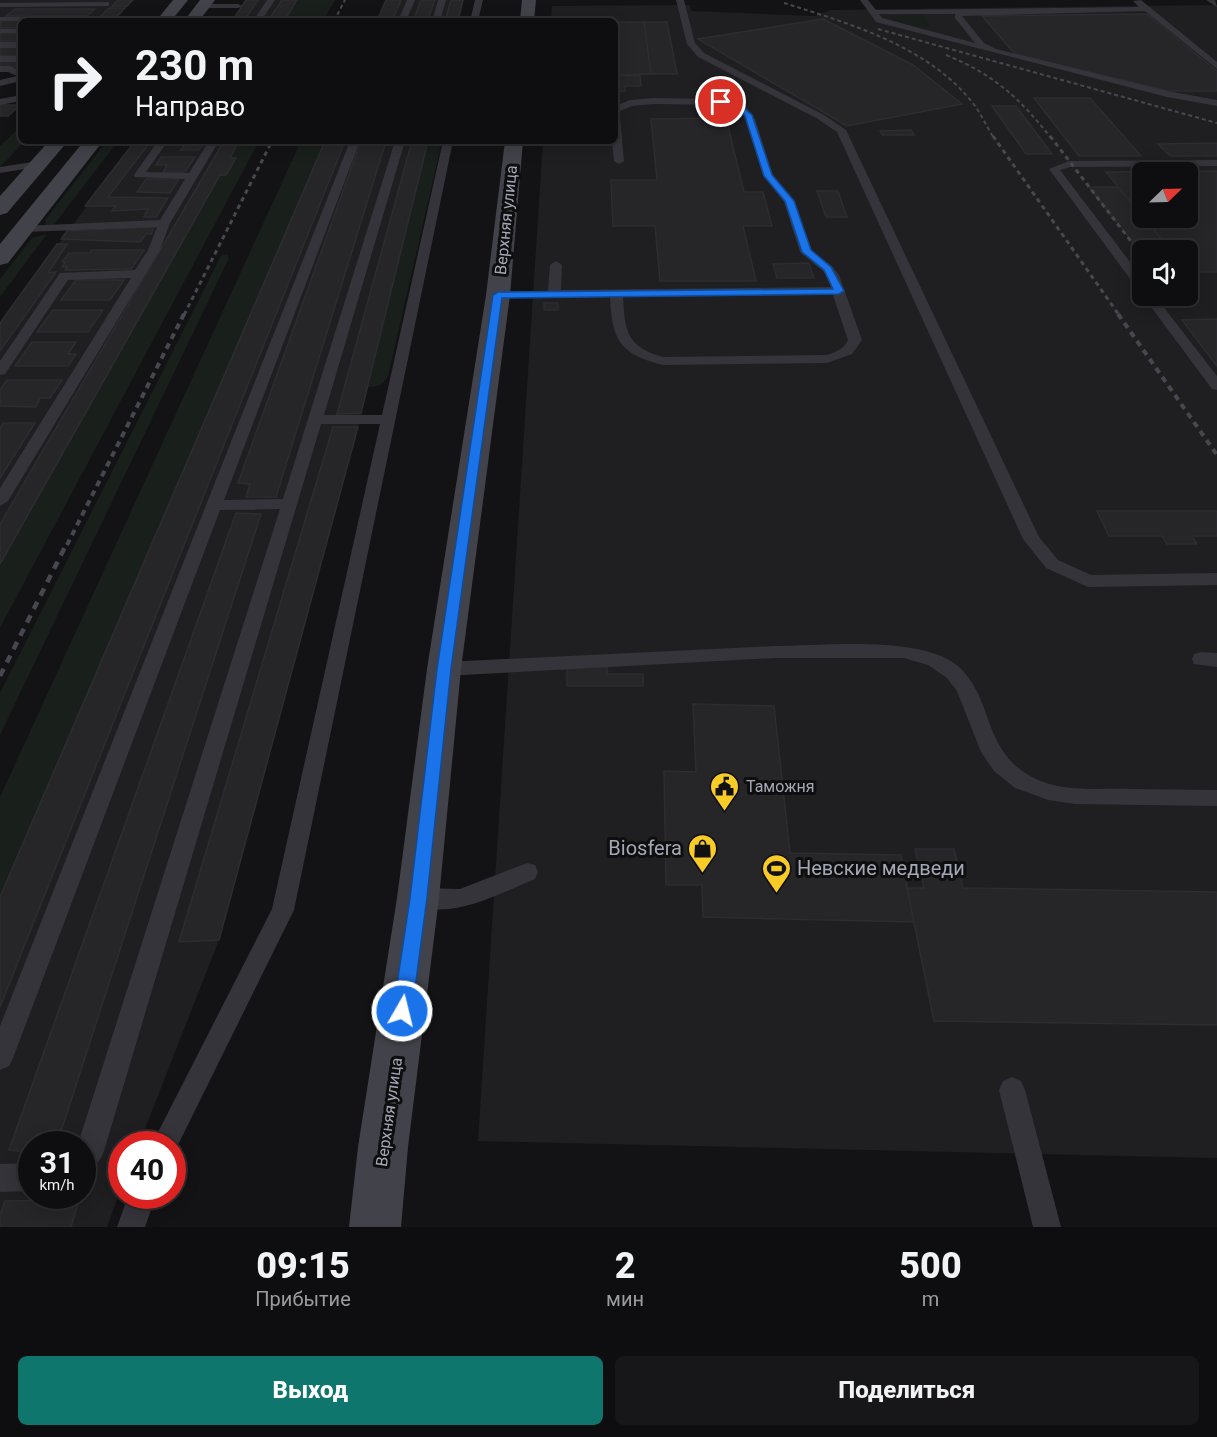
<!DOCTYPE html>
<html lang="ru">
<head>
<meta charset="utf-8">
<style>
  :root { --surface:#0e0e10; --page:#171719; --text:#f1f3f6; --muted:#9b9c9f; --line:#2e2e30; --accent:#0f766e }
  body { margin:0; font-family:Roboto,sans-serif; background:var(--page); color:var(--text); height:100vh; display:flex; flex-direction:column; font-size:22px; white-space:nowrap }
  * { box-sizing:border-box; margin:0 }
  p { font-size:20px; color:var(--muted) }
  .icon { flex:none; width:33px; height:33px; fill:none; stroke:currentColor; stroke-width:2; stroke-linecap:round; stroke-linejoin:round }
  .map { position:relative; height:1227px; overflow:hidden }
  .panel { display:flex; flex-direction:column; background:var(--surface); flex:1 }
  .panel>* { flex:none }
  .hud { position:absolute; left:18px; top:18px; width:600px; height:126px; border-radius:9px; box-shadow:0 3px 15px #0003,0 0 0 2px var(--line); background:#0e0e10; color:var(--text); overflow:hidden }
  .needle { width:39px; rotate:67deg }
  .controls { position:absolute; left:1132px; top:162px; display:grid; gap:12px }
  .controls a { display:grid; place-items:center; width:66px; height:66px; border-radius:9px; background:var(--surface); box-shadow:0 3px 15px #0003,0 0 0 2px var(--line); font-size:30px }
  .speed { position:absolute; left:18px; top:1131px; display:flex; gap:12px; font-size:30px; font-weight:700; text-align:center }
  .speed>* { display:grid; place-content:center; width:78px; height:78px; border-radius:50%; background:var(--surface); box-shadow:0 3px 15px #0003,0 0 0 2px var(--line); line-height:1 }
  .speed small { font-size:15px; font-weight:400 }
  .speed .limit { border:9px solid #d22; background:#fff; color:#111 }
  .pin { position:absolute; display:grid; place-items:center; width:51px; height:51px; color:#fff; margin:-26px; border:3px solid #fff; border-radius:50%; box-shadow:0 2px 6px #0007 }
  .me { position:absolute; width:66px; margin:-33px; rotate:8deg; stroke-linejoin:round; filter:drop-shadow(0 0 4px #0008) }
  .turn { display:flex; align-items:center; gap:21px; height:126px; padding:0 18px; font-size:27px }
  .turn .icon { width:78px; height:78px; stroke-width:2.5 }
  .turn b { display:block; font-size:42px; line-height:51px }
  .eta { display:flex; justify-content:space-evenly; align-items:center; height:102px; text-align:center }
  .eta b { font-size:36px; font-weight:800; line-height:42px }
  .action { display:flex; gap:12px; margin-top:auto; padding:12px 18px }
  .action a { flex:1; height:69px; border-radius:9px; background:var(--accent); color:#fff; font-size:24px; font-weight:800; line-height:69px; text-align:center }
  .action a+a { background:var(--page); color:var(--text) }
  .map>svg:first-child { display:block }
  .built { fill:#1f1f22; fill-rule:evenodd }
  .green { fill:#191f1b }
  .building { fill:#262629; stroke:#2d2d31; stroke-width:1.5 }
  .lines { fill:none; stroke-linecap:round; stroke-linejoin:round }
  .lane { fill:#34343a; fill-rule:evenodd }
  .secondary { fill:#42434a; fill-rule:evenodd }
  .rail-far3 { stroke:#47484f; stroke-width:2; stroke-dasharray:4 3; stroke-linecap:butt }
  .rail-far2 { stroke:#47484f; stroke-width:3; stroke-dasharray:4.5 4; stroke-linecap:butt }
  .rail-far1 { stroke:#47484f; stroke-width:4; stroke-dasharray:6 5; stroke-linecap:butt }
  .rail { stroke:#47484f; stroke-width:4.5; stroke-dasharray:8 7; stroke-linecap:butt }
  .route { fill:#1a73e8; stroke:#114b97; stroke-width:1.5 }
  .labels { text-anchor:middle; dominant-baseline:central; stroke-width:6; stroke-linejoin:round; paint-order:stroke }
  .street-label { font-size:16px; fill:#a4a7b6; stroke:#0e0e0f }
  .poi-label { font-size:16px; fill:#a4a7b6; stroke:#0e0e0f; text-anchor:start }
  .near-poi-label { font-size:20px; fill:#a4a7b6; stroke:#0e0e0f; text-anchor:end }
</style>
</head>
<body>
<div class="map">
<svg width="1217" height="1227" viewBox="0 0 1217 1227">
  <rect width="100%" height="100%" fill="#131315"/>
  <path class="built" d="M0,0H133L113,21H21V67H0Z
    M246,0H297L284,21H232Z
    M386,0H463L458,21H377Z
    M690,5L691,11L814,16L830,10L1217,5V1158L478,1141L543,141H615V21H551L552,6ZM1143,172H1188V218H1143ZM1143,250H1188V296H1143Z
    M135,141H239L230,157L236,158L226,175H220L0,564V323Z
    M325,141H428L358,427L219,940L139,1144H122L121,1189L107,1227H0V897ZM32,1144H82V1196H32Z"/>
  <path class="green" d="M297,0H335L323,21H284Z
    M923,15L932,27H920L892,19L891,16Z
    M21,126V141H25L0,167V146Z
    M107,141H118L53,226L46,225L45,220Z
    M239,141H259L0,628V564L220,175H226L235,158H230Z
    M301,141H325L0,897V797Z
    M428,141H442L388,376C383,385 378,387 368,387Z
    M47,234L0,297V279L32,238Z
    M227,254L229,258L0,735V693L221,256Z"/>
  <path class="building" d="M118,0H133L127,6H112Z
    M246,0H258L244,21H232Z
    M282,0H297L284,21H268Z
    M386,0H401L392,21H377Z
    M421,0H435L427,21H413Z
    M451,0H463L458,21H445Z
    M109,8H125L113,21H96Z
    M15,9H95L87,16H6Z
    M1147,14L1217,71V91H1168L1015,54L982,16Z
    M823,19L913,65L962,104L847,126L698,39Z
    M82,20L21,21V28H0L1,20Z
    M615,22H644L651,74L615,75Z
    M644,22H667L677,74H651Z
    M0,33H21V41H0Z
    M0,47H21V56H0Z
    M0,61H21V67H0Z
    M615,76H640L641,86H625V91H615Z
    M1034,98H1090L1141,156H1079Z
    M0,105H20L8,116H0Z
    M992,106H1016L1052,154H1026Z
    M726,118L744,192H763L772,226H743L756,281H660L655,226H613L611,180H657L651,119Z
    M911,130L914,135H882L880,131Z
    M135,141H151L108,197L168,198L156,217H144L148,209L112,211L116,206H85Z
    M175,141H205L199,150H181L186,143H173Z
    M224,141H239L230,158H236L226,175H220L0,564V524Z
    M325,141H345L0,1007V897Z
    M361,141H386L276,497H246L250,484L238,483Z
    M412,141H428L361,413L337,414Z
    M1217,143V156H1170L1158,144Z
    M161,157H195L185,172H163L167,165H156Z
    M1217,171V272H1189L1188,250H1171L1143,218H1188V172H1143V217L1106,172Z
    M146,179H179L170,193L137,192Z
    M1089,187H1118L1171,250H1143L1141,253Z
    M817,191H838L847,217H826Z
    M154,227L151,234L147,233L140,242L61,239L67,231Z
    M57,244H67L48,273L56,272L0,351V323Z
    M91,250H144L131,269L65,270L67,267H62L65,262H62L69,253H90Z
    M809,263L814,278H777L773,264Z
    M76,280H124L110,300H61Z
    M544,303H558V310H544Z
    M53,310H103L88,332H37Z
    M1217,319V366L1182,320Z
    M32,342H76L68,354H76L68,366H15Z
    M7,380H62L50,398H40L36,407L0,406V390Z
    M3,423H35L0,478V428Z
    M333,427H358L219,940L179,942Z
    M1097,511H1217V536H1192L1197,544H1167L1162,536H1109Z
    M236,513L261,514L57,1144H32V1153L9,1150Z
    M567,667H607V674H643V686H567Z
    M693,704L774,706L790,853L901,855L914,922L703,917L702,885H666L664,771L696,772Z
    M915,849H954L963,888L1217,892V1025L934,1021L907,888H924Z
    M79,1200L71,1227H0V1215L5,1201Z"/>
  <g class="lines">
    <path class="lane" d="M267,0H275L261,21H253Z
      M407,0H415L406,21H398Z
      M438,0H446L440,21H432Z
      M475,0H483L478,21H470Z
      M676,0H684L695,43L704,53L824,115L846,130L1039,537L1058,560L1091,575L1217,573V585L1088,587L1046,568L1023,539L837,132L818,119L698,57L687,44Z
      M860,0H868L876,10L1139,7L1133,1L1141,0L1217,62V69L1145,11L962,16L984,43L996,49L1167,91L1217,100V106L1167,97L876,22ZM879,14H955V18L975,43L882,18Z
      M1206,0H1215L1217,7Z
      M109,2V6H106L0,7V3Z
      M204,4H238L242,6L238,8H201V4Z
      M92,16H95V20L0,21V17Z
      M0,29H21V33H0Z
      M0,42H21V48H0Z
      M0,56H21V62H0Z
      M0,66H10L21,71V81L0,86V80L17,76L8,72H0Z
      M21,95V101L0,105V99Z
      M653,98L721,99L747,108L755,119L773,175L795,201L811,250L832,266L839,275L862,340L852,354L827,363L663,365C620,354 612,341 610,297L494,298L492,295L498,291H548L550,265L556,261L562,265L561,290L831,287L824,272L800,252L784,202L763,176L745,119L741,112L720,105L653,104L632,106L615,113V106L630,100ZM833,295L848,340C844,349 836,352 827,355L663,357C627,347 625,332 623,297Z
      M615,115L620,118L624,161L619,164L614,161L612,141H615Z
      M158,141H168L146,172L189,173L209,141H219L170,223L160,250L8,501L0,506V488L131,278L68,280L5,374L0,375V361L60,273L135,270L148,250L157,227L23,232L17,229L23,226L160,220L185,179L135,177L134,175Z
      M350,141H360L224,500L283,499L395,141H405L324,415H382L443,141H453L294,910L174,1153L172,1154V1144H152L272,909L380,424H321L104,1151C100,1162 94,1168 82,1172V1144H78L280,509L220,510L13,1058L9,1066L0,1070V1026Z
      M1217,160V166L1070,167L1060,170L1143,279V292L1139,291L1049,169L1069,161Z
      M39,161L43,162V166L0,173V167Z
      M1143,296H1155L1217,376V390L1212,389Z
      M775,646C822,646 927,634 961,669C972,680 979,694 984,708C994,737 1003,762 1032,777C1061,793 1098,788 1130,789C1159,789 1188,790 1217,790V806L1075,804L1048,800L1015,788L994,771L981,752L957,691L947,678L928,665L904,658H775L444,676L437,674L435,669L437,664L444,662Z
      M1201,652L1217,653V667L1194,664L1192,659L1194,654Z
      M527,863L535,865L538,872L535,879C496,895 453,920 410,905L407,898L410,891L418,888L460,889Z
      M1012,1077L1021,1081L1025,1090L1061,1227H1033L999,1090L1003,1081Z
      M32,1163V1191L0,1192V1164Z
      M128,1196H156L145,1227H117Z"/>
    <path class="secondary" d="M173,0H188L171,21H156Z
      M200,0H215L199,21H184Z
      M522,0H536L534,21H520Z
      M49,141H68L7,213L0,215V196Z
      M84,141H103L8,263L0,265V244Z
      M505,141H523L510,295L461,669L439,898L408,1147L401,1227H349L358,1147L397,898L427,669L486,295Z"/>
    <path class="rail-far3" d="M784,3C851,24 927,46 972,102C981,113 986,126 994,138
      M334,21L345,0
      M878,29L1217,123
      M946,55C993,74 1020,98 1051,138"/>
    <path class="rail-far2" d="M993,136L1119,315
      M1050,136L1143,257
      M184,315L272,141"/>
    <path class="rail-far1" d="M1118,314L1217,455
      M67,545L184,314"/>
    <path class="rail" d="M0,676L67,543"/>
  </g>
  <path class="route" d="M721,100L741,105L752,115L772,175L794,201L811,250L831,267L844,291L839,294L502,298L451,669L427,898L412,1011L409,1017L402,1020L396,1017L393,1011L410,898L437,669L493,295L498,292L833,289L824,270L802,252L785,201L764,176L745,116L735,108L718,103Z"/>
  <defs>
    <symbol id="civic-pin" viewBox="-11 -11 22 30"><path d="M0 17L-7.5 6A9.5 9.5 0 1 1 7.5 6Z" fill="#f8cb27" stroke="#0e0e0f"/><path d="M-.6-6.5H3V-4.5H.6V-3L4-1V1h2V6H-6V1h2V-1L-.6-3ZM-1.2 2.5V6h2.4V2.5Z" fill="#111"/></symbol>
    <symbol id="shop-pin" viewBox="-11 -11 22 30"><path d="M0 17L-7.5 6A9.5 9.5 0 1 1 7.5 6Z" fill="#f8cb27" stroke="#0e0e0f"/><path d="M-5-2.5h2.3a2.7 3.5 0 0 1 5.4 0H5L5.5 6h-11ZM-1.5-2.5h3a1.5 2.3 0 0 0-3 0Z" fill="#111"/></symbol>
    <symbol id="stadium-pin" viewBox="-11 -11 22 30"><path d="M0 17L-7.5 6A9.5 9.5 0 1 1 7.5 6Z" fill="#f8cb27" stroke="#0e0e0f"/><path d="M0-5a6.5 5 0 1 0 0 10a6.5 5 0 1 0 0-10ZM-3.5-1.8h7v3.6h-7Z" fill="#111"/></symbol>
  </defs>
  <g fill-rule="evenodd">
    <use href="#civic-pin" x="708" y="770" width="33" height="45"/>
    <use href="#shop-pin" x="686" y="832" width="33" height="45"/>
    <use href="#stadium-pin" x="760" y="852" width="33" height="45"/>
  </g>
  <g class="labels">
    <g class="street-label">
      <text transform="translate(506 220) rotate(-84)">Верхняя улица</text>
      <text transform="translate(389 1112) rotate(-82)">Верхняя улица</text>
    </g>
    <g class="poi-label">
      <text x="746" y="786">Таможня</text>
    </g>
    <g class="near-poi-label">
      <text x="682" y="848">Biosfera</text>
      <text x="797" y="868" text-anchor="start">Невские медведи</text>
    </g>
  </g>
</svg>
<div class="controls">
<a><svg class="needle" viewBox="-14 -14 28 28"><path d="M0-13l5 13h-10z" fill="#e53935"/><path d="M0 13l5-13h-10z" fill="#9b9c9f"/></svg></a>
<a><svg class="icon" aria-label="sound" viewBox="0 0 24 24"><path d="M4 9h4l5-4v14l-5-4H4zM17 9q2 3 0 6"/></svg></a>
</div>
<div class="speed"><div>31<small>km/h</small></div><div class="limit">40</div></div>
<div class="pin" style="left:721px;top:102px;background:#d93025"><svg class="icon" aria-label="arrive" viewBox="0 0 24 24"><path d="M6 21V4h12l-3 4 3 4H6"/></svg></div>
<svg class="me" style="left:402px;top:1011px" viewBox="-20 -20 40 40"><circle r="17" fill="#1a73e8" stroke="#fff" stroke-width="3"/><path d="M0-11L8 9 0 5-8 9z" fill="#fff"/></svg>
<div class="hud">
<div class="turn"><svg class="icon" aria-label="right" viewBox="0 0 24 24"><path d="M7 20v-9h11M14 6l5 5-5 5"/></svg><div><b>230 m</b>Направо</div></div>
</div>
</div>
<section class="panel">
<div class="eta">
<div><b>09:15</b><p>Прибытие</p></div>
<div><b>2</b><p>мин</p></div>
<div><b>500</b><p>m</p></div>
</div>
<div class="action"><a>Выход</a><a>Поделиться</a></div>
</section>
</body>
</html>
